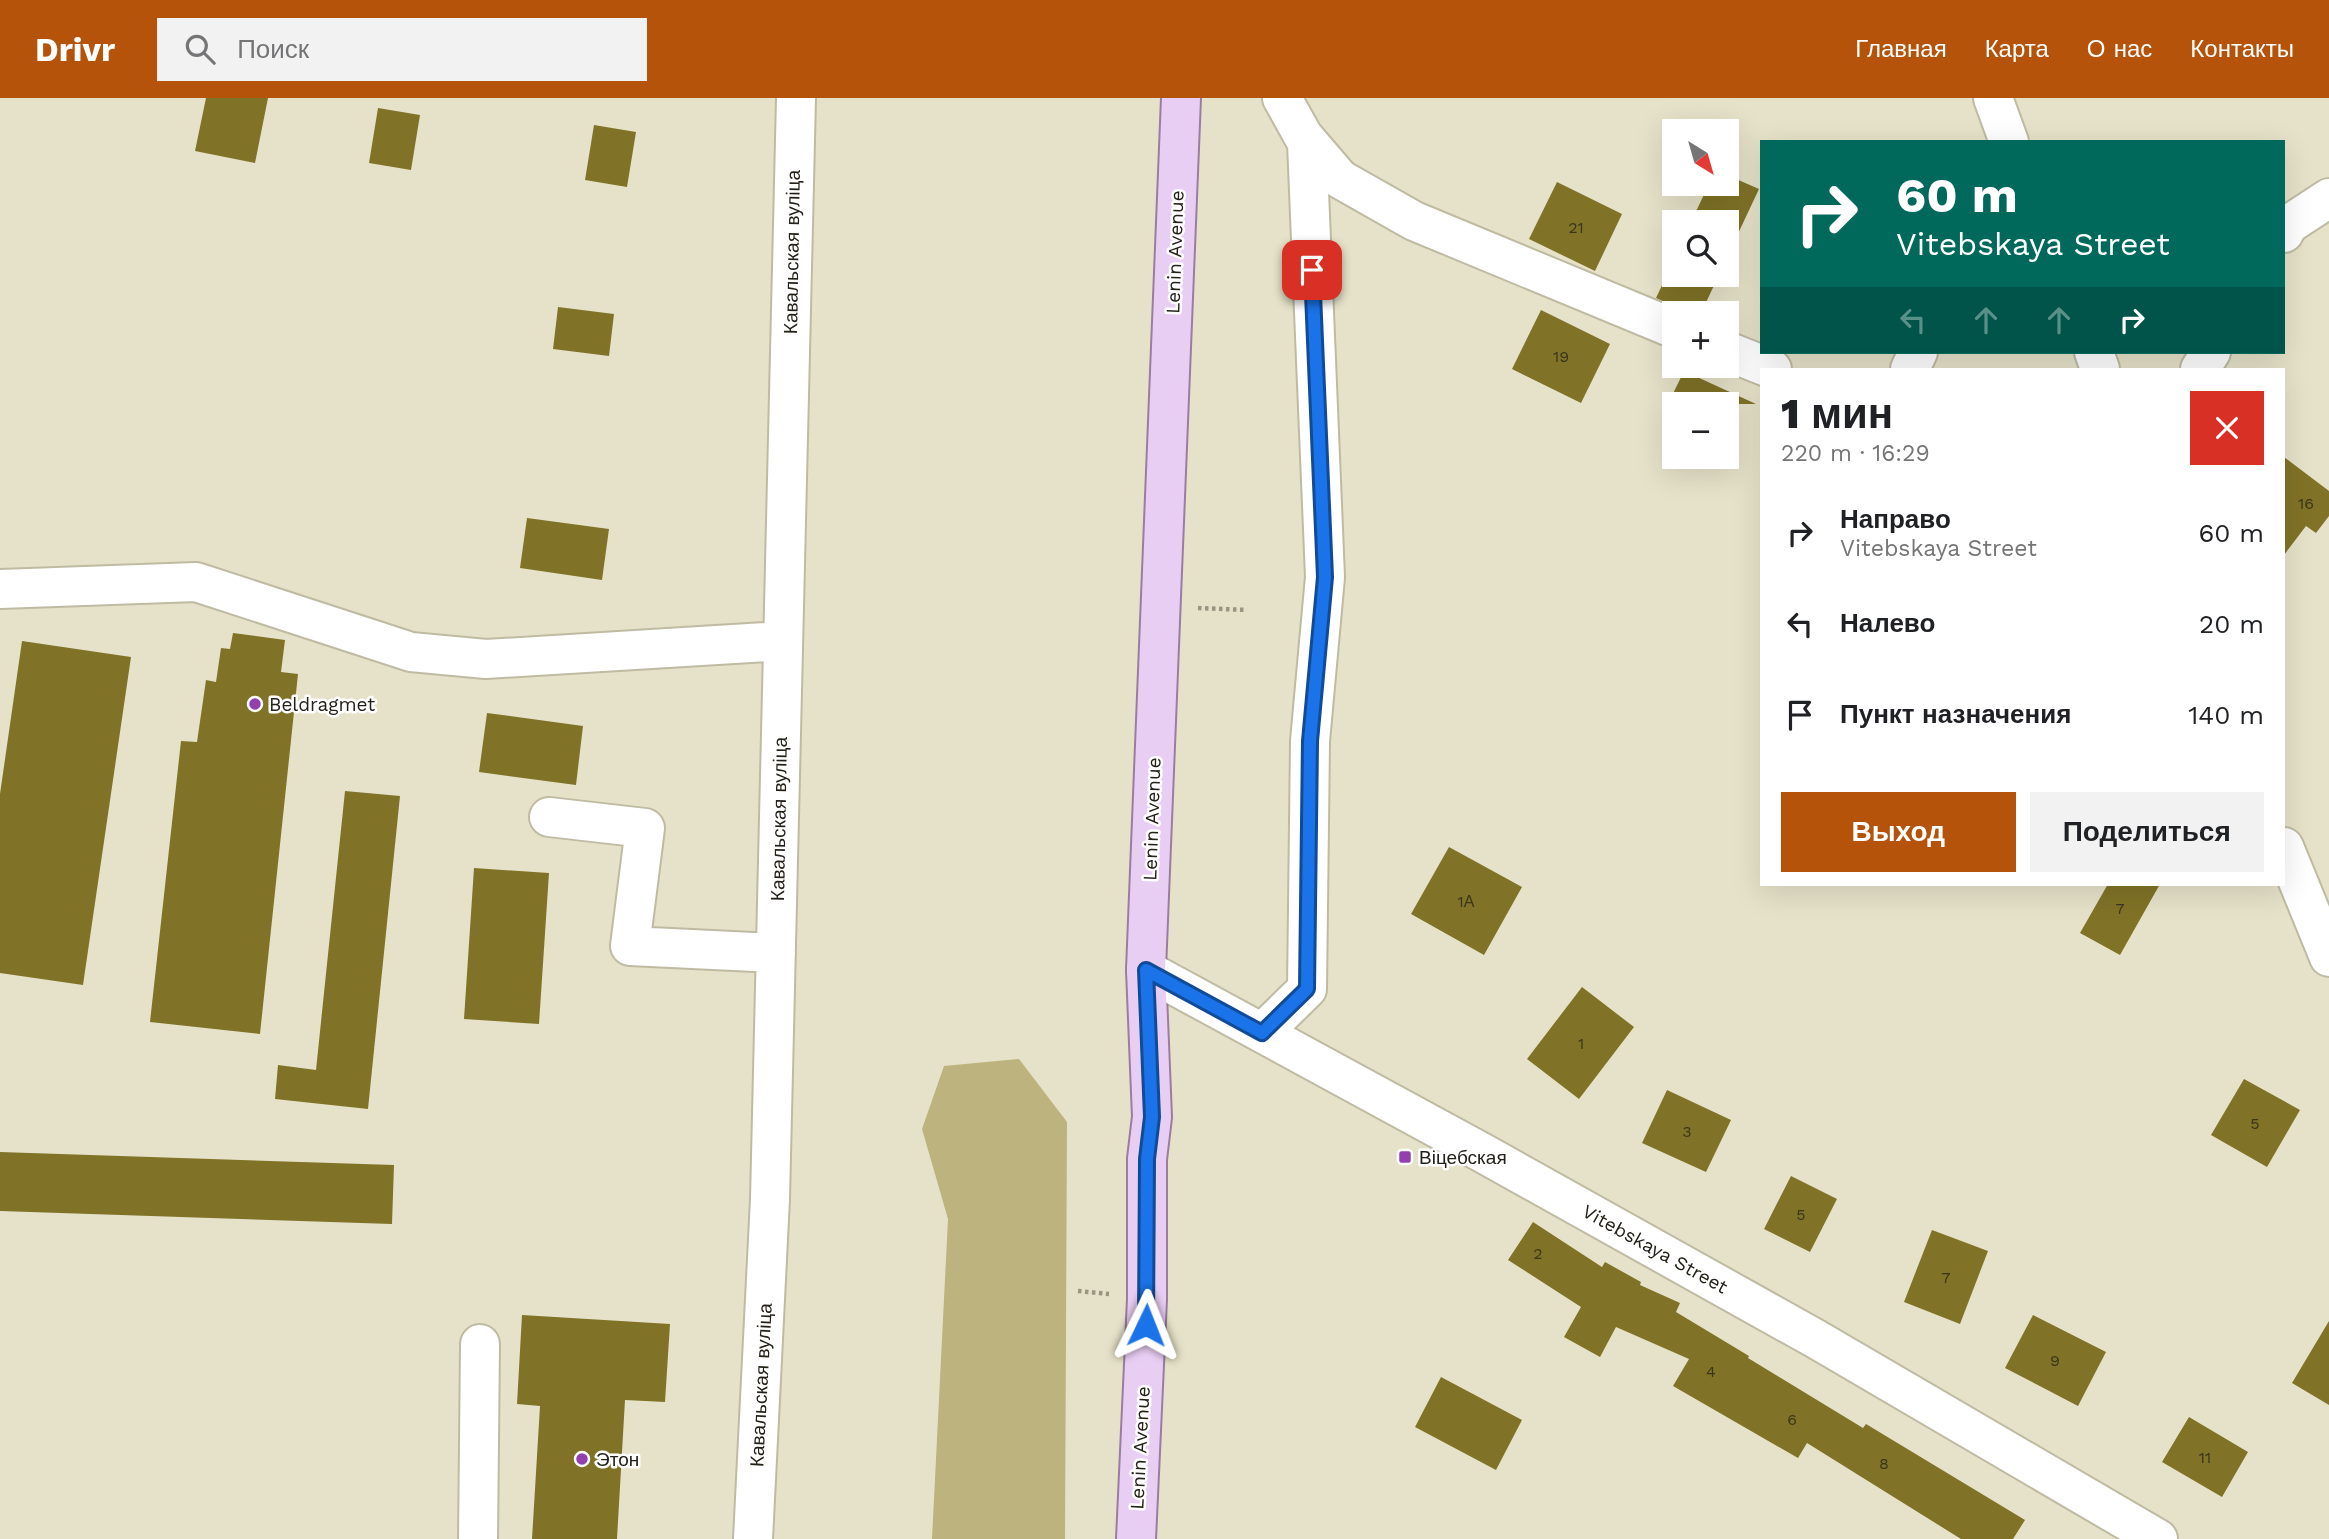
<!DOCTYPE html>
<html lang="ru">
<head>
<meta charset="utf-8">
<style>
  :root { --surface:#fff; --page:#f2f2f2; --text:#202124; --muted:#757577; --accent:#b45309 }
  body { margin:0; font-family:"Work Sans",sans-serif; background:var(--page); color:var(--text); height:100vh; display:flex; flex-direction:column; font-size:26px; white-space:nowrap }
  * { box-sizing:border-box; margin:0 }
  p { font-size:23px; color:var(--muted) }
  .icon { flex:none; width:38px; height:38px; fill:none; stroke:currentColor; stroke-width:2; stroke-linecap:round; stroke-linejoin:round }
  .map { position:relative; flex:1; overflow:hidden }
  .details { position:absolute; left:1760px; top:270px; width:525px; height:518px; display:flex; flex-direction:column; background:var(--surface); border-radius:0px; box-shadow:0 7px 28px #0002 }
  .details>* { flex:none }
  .banner { position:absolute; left:1760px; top:42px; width:525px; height:214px; border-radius:0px; box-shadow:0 7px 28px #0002; background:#00695c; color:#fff; overflow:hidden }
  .needle { width:46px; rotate:143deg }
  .controls { position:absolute; left:1662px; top:21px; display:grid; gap:14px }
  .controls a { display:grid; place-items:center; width:77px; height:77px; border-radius:0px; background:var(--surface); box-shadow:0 7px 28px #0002; font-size:35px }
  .pin { position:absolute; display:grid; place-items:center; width:60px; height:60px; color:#fff; margin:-30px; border-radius:14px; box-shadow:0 4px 10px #0006 }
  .me { position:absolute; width:77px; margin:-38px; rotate:2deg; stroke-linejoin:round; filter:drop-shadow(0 0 5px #0008) }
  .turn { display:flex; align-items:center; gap:24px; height:147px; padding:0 21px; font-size:32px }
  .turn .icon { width:91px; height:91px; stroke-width:2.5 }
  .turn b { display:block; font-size:49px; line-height:60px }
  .lanes { display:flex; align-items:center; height:66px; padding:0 21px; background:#0003; justify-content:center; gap:35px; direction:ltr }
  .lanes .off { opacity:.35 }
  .round { display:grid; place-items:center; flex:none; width:74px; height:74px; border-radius:0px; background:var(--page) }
  .summary { display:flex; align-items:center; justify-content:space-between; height:119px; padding:0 21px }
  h1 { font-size:42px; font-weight:800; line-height:52px }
  .primary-button { display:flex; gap:14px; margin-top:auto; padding:14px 21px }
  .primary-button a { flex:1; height:80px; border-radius:0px; background:var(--accent); color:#fff; font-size:28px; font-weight:800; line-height:80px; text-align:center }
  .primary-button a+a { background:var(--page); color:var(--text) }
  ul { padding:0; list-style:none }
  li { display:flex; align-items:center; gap:21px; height:91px; padding:0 21px }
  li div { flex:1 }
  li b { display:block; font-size:26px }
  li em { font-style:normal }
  header { display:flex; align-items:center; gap:42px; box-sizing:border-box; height:98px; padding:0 35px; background:var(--accent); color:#fff }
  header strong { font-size:33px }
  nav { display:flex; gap:38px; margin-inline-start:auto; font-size:24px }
  .search { width:490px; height:63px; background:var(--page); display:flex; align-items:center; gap:18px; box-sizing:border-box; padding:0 24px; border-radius:0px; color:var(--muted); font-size:26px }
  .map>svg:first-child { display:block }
  .green { fill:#bcb37f }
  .building { fill:#807327 }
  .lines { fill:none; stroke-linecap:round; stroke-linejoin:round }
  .minor-casing { stroke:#bfbba3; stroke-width:42 }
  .major-casing { stroke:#9a7da1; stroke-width:42 }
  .path { stroke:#989582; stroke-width:4.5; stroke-dasharray:3.5 3.5; stroke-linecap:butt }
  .minor { stroke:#fff; stroke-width:38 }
  .major { stroke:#e9cef3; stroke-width:38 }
  .route-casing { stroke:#114b97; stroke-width:18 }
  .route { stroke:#1a73e8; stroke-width:12 }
  .poi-dot { fill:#9340af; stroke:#fff; stroke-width:2.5 }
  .labels { text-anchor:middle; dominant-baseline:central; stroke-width:5; stroke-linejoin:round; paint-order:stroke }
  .number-label { font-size:16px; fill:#3a361c }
  .street-label { font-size:19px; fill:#232118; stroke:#fff }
  .poi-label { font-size:19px; fill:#232118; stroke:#fff; text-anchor:start }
</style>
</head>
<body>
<header>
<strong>Drivr</strong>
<div class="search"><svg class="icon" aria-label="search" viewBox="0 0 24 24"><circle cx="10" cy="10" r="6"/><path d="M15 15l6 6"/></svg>Поиск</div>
<nav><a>Главная</a><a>Карта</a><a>О нас</a><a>Контакты</a></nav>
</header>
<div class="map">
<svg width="2329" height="1441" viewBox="0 0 2329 1441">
  <rect width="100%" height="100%" fill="#e6e2c9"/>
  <path class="green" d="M1019,961L1067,1024L1065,1441H932L948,1121L922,1031L944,968Z"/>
  <path class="building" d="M206,0H268L255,65L195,53Z
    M378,10L420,17L411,72L369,65Z
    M594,27L636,34L627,89L585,82Z
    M1727,77L1759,91L1727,159V124H1691L1709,86H1727Z
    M1557,84L1622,116L1595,173L1529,141Z
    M1675,160V177H1719L1701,215H1689L1656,200Z
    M558,209L614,216L609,258L553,251Z
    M1541,212L1610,246L1581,305L1512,271Z
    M1684,273L1756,306H1668Z
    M2284,359L2329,393V418L2316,435L2306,428L2284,457Z
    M527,420L609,431L602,482L520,470Z
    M233,535L285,542L281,574L298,576L260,936L150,924L181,643L197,644L206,582L216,584L221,550L230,551Z
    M22,543L131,559L83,887L0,875V696Z
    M487,615L583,628L576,687L479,674Z
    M345,693L400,698L368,1011L275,1001L278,967L316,972Z
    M1449,749L1522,789L1484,857L1411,816Z
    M474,770L549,775L539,926L464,921Z
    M2108,786H2160L2120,857L2080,835Z
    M1582,889L1634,929L1579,1001L1527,961Z
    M2244,981L2300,1012L2267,1069L2211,1037Z
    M1667,992L1731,1022L1706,1074L1642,1045Z
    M0,1054L394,1067L392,1126L0,1113Z
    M1791,1078L1837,1101L1810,1154L1764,1131Z
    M1533,1124L1602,1169L1605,1164L1641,1184L1640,1187L1680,1205L1676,1214L1749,1258L1748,1260L1863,1330L1866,1326L2025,1422L2013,1441H1961L1807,1345L1798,1360L1673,1288L1689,1261L1616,1229L1600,1259L1564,1239L1581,1209L1508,1162Z
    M1932,1132L1988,1153L1960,1226L1904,1204Z
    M522,1217L670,1226L665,1304L625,1302L617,1441H532L540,1308L517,1306Z
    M2033,1217L2106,1254L2078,1308L2005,1270Z
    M2329,1223V1307L2292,1285Z
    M1441,1279L1522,1322L1496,1372L1415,1329Z
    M2189,1319L2248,1354L2222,1399L2162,1364Z"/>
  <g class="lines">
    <defs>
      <path id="minor" d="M1993,0L2009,44
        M1304,39L1340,81L1414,123L1675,231
        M2284,135L2288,127L2329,100
        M1727,253L1772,271
        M2094,254L2100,271
        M1910,271L1918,254
        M2200,271L2211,254
        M0,491L196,484L411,554L486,561L783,543
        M549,719L645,730L630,848L776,855
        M2284,749L2329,859
        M1146,872L1481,1054L1816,1241L2158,1441
        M1262,935L1307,891L1310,643L1325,479L1307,45L1282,0
        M478,1441L480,1246
        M753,1441L770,1101L796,0"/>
      <path id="major" d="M1136,1441L1147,1201V1061L1152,1019L1146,872L1181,0"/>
    </defs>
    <use href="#minor" class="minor-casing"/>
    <use href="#major" class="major-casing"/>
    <path class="path" d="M1198,510L1247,512
      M1078,1193L1109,1196"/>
    <use href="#minor" class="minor"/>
    <use href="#major" class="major"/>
  </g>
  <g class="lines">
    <defs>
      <path id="route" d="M1146,1227L1147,1061L1152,1019L1146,872L1262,935L1307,891L1310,643L1325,479L1312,172"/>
    </defs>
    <use href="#route" class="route-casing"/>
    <use href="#route" class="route"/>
  </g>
  <g class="poi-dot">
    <circle cx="255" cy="606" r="7"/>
    <rect x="1398" y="1052" width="14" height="14" rx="3.5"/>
    <circle cx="582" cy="1361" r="7"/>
  </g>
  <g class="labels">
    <g class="number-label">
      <text x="1576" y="129">21</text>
      <text x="1561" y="258">19</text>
      <text x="2306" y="405">16</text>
      <text x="1466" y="803">1А</text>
      <text x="2120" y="810">7</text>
      <text x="1581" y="945">1</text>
      <text x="2255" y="1025">5</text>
      <text x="1687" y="1033">3</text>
      <text x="1801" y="1116">5</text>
      <text x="1538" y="1155">2</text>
      <text x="1946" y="1179">7</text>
      <text x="2055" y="1262">9</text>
      <text x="1711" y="1273">4</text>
      <text x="1792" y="1321">6</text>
      <text x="2205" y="1359">11</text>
      <text x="1884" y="1365">8</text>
    </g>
    <g class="street-label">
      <text transform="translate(792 154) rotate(-89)">Кавальская вуліца</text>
      <text transform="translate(1175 154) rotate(-88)">Lenin Avenue</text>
      <text transform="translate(779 721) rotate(-89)">Кавальская вуліца</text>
      <text transform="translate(1152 721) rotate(-88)">Lenin Avenue</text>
      <text transform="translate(1655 1151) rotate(29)">Vitebskaya Street</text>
      <text transform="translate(761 1287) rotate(-87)">Кавальская вуліца</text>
      <text transform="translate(1140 1350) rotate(-87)">Lenin Avenue</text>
    </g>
    <g class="poi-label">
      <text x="269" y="606">Beldragmet</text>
      <text x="1419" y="1059">Віцебская</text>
      <text x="596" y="1361">Этон</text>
    </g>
  </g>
</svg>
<div class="controls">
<a><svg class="needle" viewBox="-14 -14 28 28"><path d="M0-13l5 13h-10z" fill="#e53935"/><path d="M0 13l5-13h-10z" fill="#757577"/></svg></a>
<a><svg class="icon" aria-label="search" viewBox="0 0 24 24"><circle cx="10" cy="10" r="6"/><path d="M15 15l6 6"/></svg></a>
<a>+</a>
<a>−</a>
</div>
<div class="pin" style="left:1312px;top:172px;background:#d93025"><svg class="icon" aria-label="arrive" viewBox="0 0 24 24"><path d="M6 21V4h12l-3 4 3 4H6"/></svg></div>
<svg class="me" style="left:1146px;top:1227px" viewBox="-20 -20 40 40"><path d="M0-17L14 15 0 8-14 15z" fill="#1a73e8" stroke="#fff" stroke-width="4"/></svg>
<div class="banner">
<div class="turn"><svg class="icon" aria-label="right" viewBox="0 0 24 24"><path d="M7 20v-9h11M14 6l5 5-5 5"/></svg><div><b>60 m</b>Vitebskaya Street</div></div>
<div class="lanes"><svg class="icon off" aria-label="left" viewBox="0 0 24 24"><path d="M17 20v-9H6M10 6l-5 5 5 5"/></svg><svg class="icon off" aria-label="ahead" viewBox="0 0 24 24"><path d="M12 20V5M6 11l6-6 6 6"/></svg><svg class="icon off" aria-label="ahead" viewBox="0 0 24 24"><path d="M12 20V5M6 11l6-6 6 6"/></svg><svg class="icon" aria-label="right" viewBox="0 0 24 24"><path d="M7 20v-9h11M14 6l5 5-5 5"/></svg></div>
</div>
<section class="details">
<div class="summary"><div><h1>1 мин</h1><p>220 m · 16:29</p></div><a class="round" style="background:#d93025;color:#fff"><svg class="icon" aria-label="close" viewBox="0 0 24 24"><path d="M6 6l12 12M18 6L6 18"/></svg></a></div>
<ul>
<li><svg class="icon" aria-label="right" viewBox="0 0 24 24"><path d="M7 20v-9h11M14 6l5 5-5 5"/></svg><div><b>Направо</b><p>Vitebskaya Street</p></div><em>60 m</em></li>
<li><svg class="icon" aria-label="left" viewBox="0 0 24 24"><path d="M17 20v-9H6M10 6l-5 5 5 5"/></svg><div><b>Налево</b></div><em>20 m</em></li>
<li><svg class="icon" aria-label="arrive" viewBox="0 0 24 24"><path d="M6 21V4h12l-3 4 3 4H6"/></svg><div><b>Пункт назначения</b></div><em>140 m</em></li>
</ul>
<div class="primary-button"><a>Выход</a><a>Поделиться</a></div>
</section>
</div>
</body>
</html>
